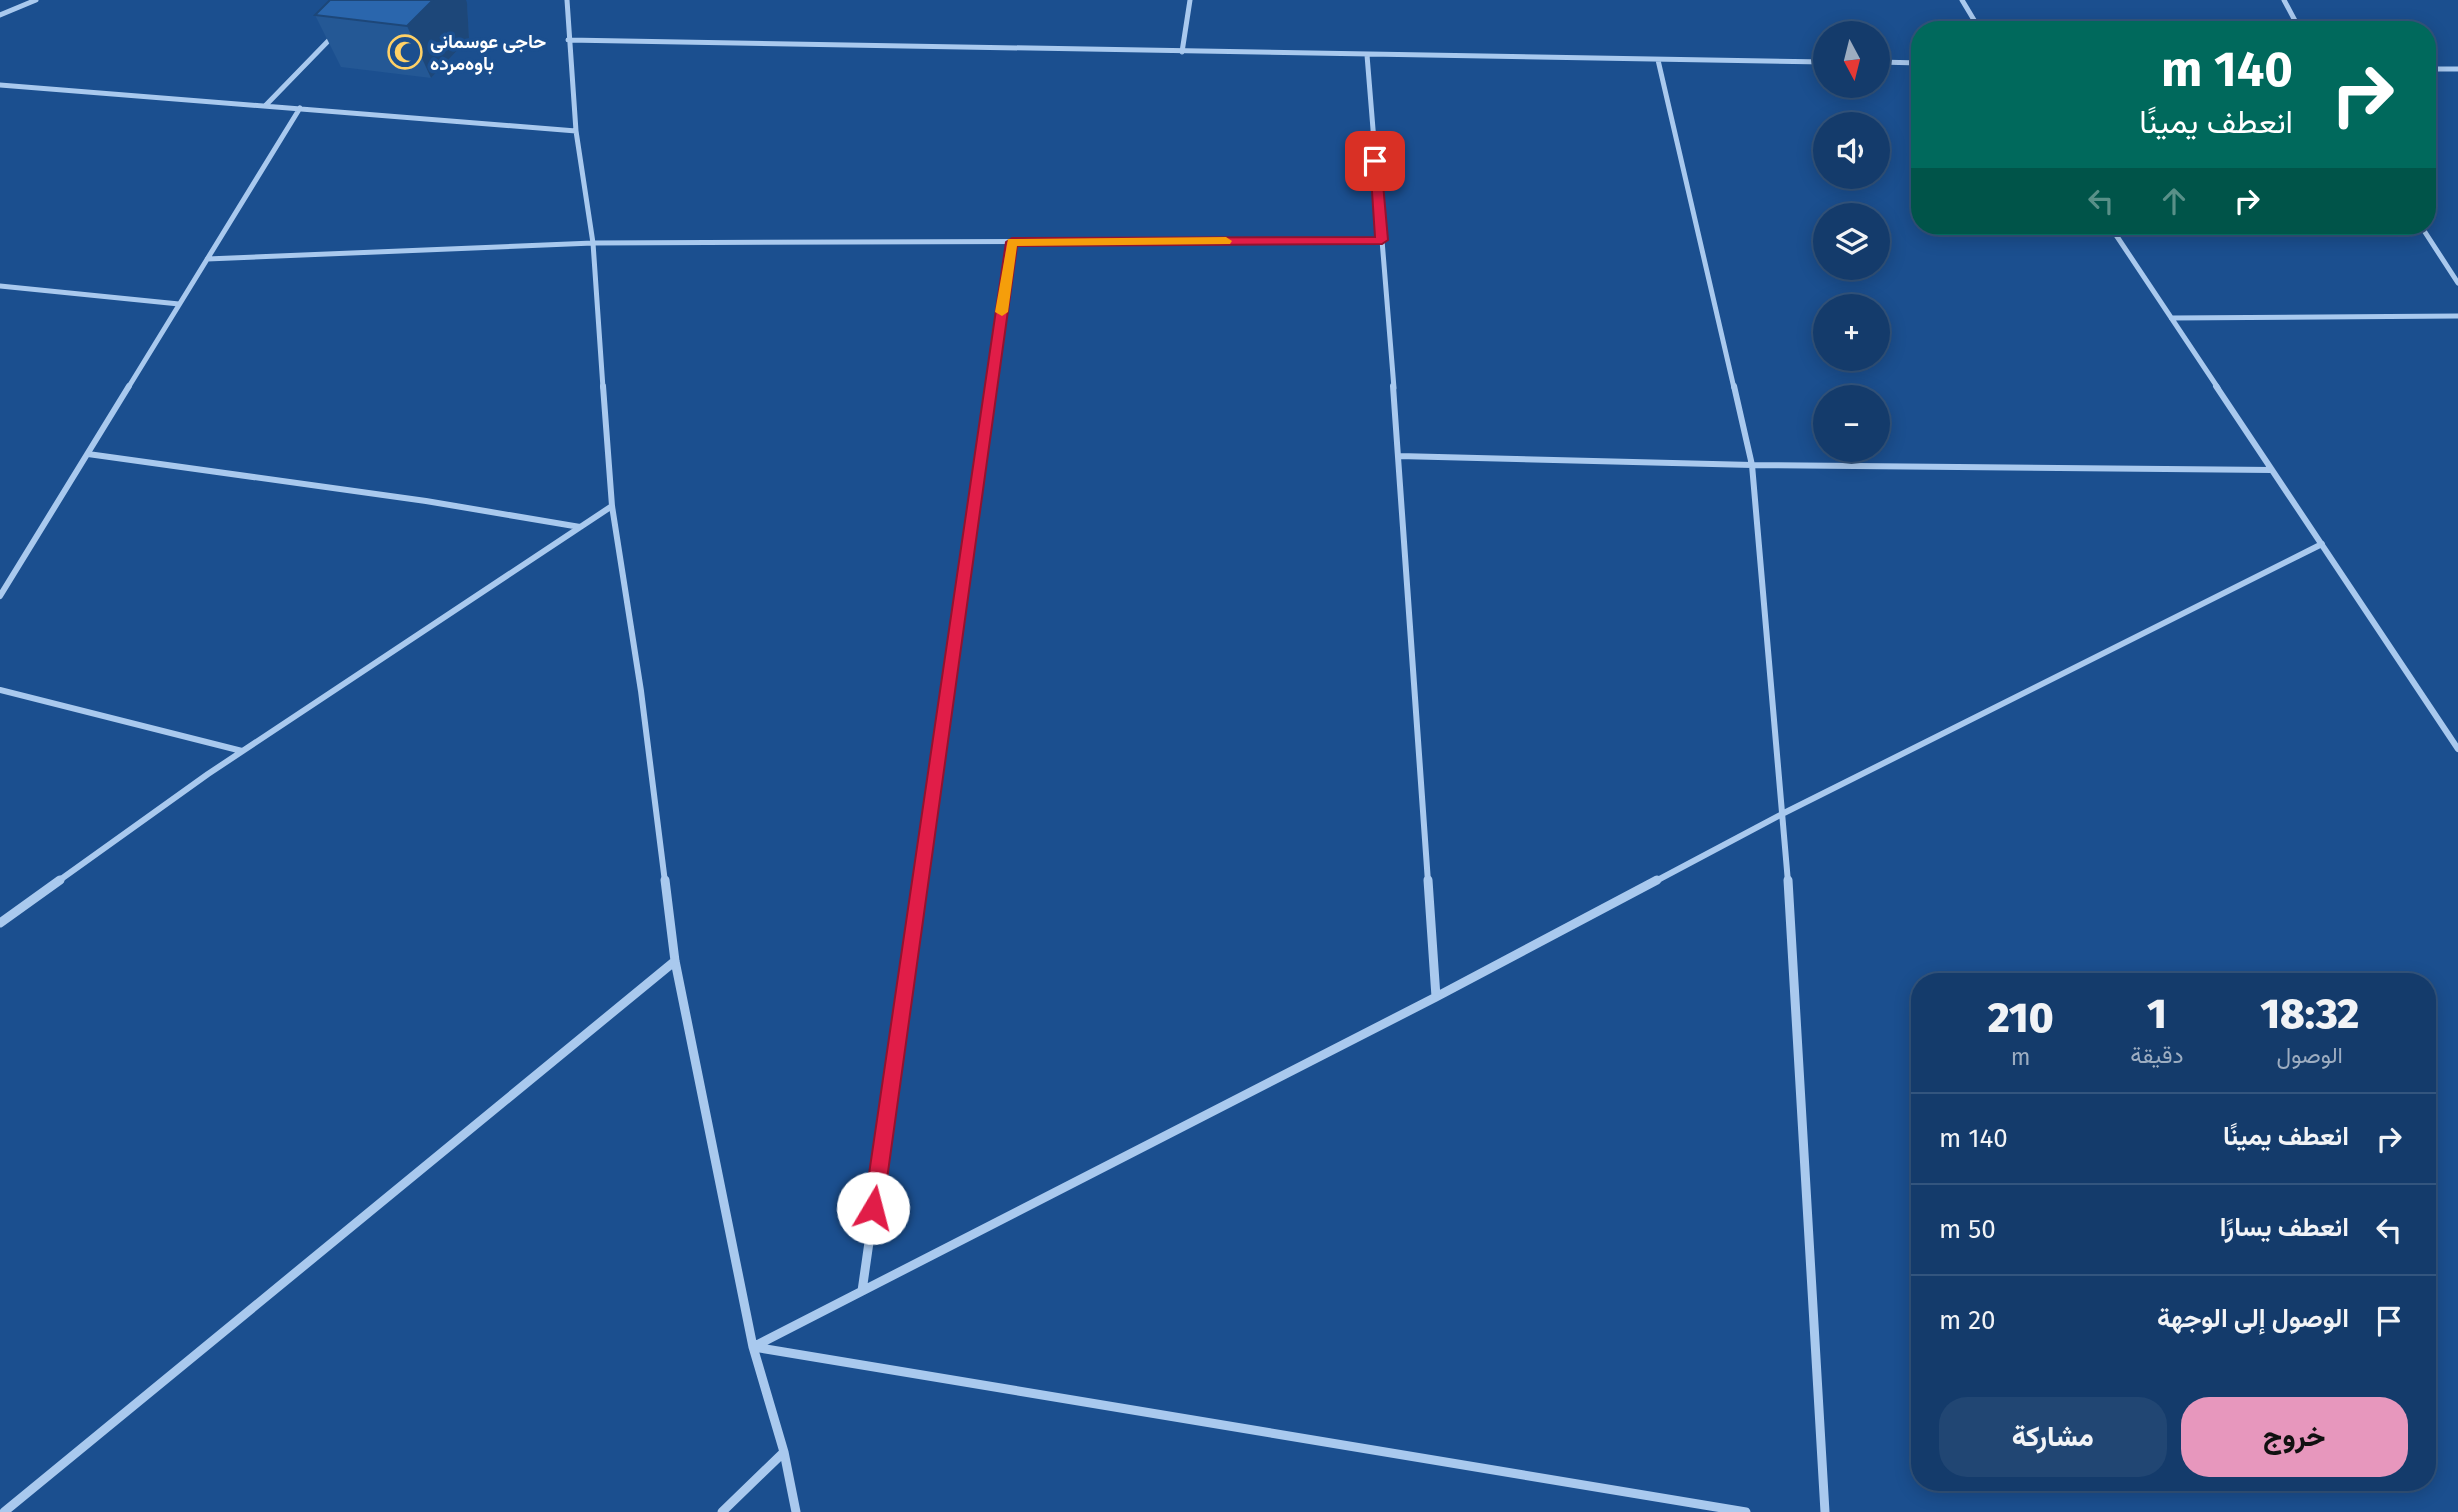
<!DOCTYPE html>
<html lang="ar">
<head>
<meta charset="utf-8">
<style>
  :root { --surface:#143b6b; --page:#214673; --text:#f1f3f6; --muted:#9dadc1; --line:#33557e; --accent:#e797bd }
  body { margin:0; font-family:"Fira Sans",Vazirmatn,sans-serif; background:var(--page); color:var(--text); direction:rtl; height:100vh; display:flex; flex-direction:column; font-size:26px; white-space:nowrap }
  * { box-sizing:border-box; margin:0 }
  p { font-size:23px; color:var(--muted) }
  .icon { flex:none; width:38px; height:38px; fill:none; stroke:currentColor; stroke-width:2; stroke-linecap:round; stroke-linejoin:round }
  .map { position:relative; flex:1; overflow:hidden; direction:ltr }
  .drawer { position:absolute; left:1911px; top:973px; width:525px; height:518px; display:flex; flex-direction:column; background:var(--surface); border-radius:28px; box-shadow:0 4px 18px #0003,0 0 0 2px var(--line); direction:rtl }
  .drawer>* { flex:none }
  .banner { position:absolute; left:1911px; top:21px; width:525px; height:214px; border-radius:28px; box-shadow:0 4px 18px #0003,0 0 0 2px var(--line); direction:rtl; background:#00695c; color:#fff; overflow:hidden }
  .needle { width:46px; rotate:173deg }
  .tools { position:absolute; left:1813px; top:21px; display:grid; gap:14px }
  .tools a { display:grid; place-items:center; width:77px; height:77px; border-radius:50%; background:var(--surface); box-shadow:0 4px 18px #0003,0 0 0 2px var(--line); font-size:35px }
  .pin { position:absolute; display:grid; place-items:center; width:60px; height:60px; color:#fff; margin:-30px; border-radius:14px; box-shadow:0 4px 10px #0006 }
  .me { position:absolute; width:77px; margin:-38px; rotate:8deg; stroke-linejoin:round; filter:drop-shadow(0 0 5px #0008) }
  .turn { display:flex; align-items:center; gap:24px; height:147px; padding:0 28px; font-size:32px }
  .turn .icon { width:91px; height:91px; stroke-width:2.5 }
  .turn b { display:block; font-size:49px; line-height:60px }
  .lanes { display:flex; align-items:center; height:66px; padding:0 28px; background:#0003; justify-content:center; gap:35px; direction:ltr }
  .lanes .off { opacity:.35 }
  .eta { display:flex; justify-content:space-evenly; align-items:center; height:119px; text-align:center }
  .eta b { font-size:42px; font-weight:800; line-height:49px }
  .button { display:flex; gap:14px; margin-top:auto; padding:14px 28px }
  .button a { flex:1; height:80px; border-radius:28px; background:var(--accent); color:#111; font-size:28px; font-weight:800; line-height:80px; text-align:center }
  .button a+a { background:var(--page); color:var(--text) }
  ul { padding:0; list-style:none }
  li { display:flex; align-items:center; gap:21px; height:91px; padding:0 28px; border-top:2px solid var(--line) }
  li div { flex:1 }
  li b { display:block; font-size:26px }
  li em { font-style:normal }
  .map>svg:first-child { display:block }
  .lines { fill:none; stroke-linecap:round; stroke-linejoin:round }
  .minor-far2 { stroke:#a9c9ee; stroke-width:5 }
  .minor-far1 { stroke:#a9c9ee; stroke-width:6 }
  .minor { stroke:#a9c9ee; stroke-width:9 }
  .wall { fill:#245895 }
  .shaded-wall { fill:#1d4779 }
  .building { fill:#2a66ad; stroke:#1d4779; stroke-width:2 }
  .route { fill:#e11d48; stroke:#92132f; stroke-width:2 }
  .slow { fill:#f59e0b }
  .labels { text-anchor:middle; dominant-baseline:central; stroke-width:7; stroke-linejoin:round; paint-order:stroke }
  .far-poi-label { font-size:19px; font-weight:bold; fill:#fff; stroke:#1b4f8f; text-anchor:start }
</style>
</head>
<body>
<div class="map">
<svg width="2458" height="1512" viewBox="0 0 2458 1512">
  <rect width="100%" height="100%" fill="#1b4f8f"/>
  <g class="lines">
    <path class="minor-far2" d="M567,0L576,131L593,243L603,388
      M1962,0L1980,30
      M2284,0L2300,30
      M0,15L36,0
      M568,40L1825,62
      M1182,52L1190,0
      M1367,55L1394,388
      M1658,60L1734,388
      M1878,62L1920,63
      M2427,69H2458
      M0,85L576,131
      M265,106L333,36
      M2110,226L2218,388
      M2421,226L2458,283
      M207,259L593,243L1382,240
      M0,286L179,304
      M2171,318L2458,316
      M128,388L300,108
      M991,388L1012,242"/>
    <path class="minor-far1" d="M603,386L612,506L641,691L665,882
      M1393,386L1428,882
      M1734,386L1752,465L1788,882
      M2216,386L2458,749
      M88,454L426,501L580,527
      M1399,456L1752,465L2272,470
      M0,596L129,386
      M0,690L242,751
      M57,882L208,774L612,506
      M921,882L991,386
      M1654,882L1784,813L2322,544"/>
    <path class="minor" d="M665,880L675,961L753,1347L784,1452L796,1512
      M1428,880L1436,997
      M1788,880L1825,1512
      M0,923L60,880
      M862,1291L921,880
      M753,1347L1436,997L1657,880
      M754,1347L1746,1512
      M4,1512L675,961
      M722,1512L784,1452"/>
  </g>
  <path class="wall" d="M467,3L469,38L431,78L341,67L315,15Z"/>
  <path class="shaded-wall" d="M433,0H466L467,3L469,38L431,78L407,26Z"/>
  <path class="building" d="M330,0H433L407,26L315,15Z"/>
  <path class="route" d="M1375,157L1381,161L1388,240L1382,244L1017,246L883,1208L880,1215L873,1217L867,1215L864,1208L1006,242L1012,238L1375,237L1370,161Z"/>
  <path class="slow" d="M1226,237L1232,241L1230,244L1017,246L1008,312L1002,316L995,312L1008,239Z"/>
  <defs>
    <symbol id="mosque-ring" viewBox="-11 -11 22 22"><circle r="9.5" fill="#1b4f8f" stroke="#ffd166" stroke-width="1.5"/><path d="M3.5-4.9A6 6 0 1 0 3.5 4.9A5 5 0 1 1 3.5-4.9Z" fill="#ffd166"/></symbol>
  </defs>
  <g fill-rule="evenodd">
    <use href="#mosque-ring" x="386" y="33" width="38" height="38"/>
  </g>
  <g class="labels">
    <g class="far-poi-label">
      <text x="430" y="41">حاجی عوسمانی<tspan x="430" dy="22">باوەمردە</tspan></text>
    </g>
  </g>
</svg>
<div class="tools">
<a><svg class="needle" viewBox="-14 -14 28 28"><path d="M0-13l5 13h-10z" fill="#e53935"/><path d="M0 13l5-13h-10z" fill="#9dadc1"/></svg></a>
<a><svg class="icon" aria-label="sound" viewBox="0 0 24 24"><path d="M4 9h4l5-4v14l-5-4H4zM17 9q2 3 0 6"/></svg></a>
<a><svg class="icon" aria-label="layers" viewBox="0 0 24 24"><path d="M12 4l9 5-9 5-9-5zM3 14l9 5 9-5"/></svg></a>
<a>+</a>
<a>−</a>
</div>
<div class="pin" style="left:1375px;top:161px;background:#d93025"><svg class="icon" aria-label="arrive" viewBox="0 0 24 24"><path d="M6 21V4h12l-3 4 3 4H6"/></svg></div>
<svg class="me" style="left:873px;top:1208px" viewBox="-20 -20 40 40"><circle r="19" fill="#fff"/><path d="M0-13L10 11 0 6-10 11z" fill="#e11d48"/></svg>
<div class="banner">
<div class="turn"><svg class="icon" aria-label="right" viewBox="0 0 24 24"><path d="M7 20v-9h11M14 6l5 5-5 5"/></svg><div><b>140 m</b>انعطف يمينًا</div></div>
<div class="lanes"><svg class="icon off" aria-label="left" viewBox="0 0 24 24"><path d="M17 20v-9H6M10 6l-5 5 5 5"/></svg><svg class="icon off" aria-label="ahead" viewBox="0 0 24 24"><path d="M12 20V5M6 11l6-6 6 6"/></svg><svg class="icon" aria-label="right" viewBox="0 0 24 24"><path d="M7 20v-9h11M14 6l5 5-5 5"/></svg></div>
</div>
<section class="drawer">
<div class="eta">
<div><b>18:32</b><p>الوصول</p></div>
<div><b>1</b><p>دقيقة</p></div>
<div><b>210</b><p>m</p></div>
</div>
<ul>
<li><svg class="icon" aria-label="right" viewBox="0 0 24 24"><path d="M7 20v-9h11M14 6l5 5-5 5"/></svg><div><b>انعطف يمينًا</b></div><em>140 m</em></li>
<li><svg class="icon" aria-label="left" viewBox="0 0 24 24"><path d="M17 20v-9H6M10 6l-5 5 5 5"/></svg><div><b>انعطف يسارًا</b></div><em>50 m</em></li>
<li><svg class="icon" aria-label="arrive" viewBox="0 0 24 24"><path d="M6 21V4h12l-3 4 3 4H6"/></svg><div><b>الوصول إلى الوجهة</b></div><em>20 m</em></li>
</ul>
<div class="button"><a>خروج</a><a>مشاركة</a></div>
</section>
</div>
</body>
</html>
